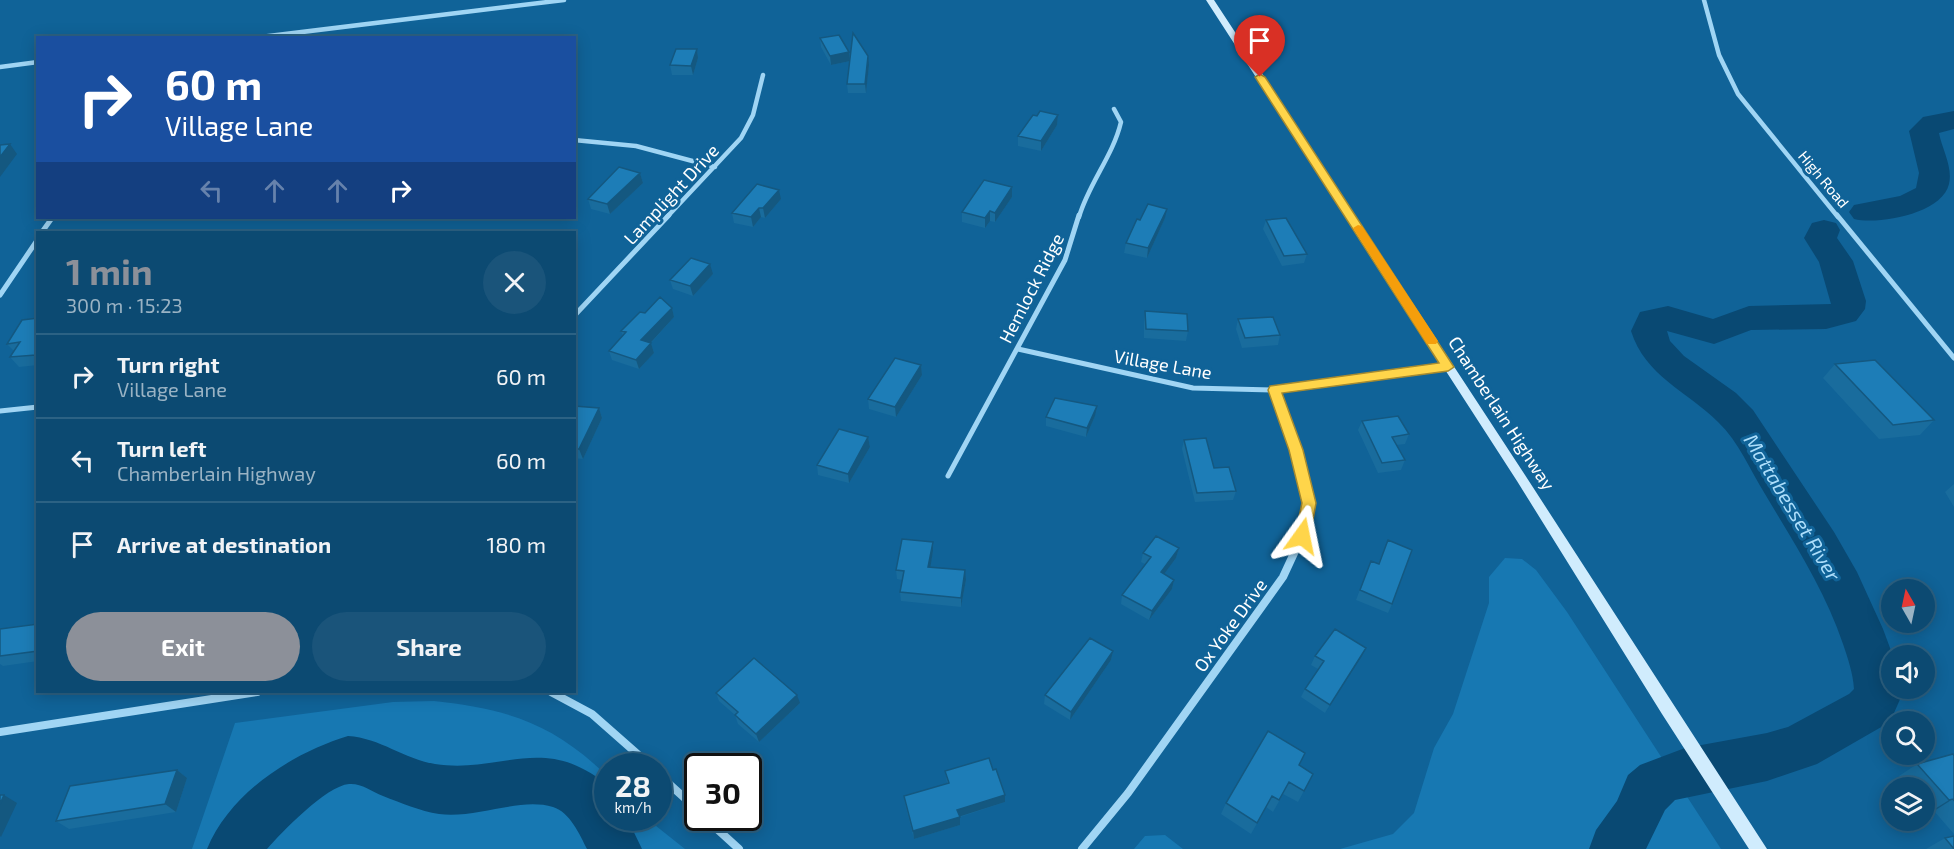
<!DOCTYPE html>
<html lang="en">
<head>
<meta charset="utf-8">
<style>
  :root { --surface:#0c4a72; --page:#1a547a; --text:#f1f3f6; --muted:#9ab3c4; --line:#2c6284; --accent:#8c9099 }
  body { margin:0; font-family:"Exo 2",sans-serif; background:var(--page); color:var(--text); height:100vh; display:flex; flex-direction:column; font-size:22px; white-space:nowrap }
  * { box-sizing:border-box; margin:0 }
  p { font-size:20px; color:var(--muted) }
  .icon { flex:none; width:33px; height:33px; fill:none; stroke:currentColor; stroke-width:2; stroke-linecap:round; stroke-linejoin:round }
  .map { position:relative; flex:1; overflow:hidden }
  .panel { position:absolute; left:36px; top:231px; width:540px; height:462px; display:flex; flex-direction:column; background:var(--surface); border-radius:0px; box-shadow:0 3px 15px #0003,0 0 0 2px var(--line) }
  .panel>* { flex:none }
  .banner { position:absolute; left:36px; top:36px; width:540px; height:183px; border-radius:0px; box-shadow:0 3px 15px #0003,0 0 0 2px var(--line); background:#1a4fa0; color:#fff; overflow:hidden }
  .needle { width:39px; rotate:351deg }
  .buttons { position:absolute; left:1881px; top:579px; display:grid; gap:12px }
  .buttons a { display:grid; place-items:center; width:54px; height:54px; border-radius:50%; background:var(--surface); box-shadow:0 3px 15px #0003,0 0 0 2px var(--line); font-size:30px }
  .speed { position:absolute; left:594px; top:753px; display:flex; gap:12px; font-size:30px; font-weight:700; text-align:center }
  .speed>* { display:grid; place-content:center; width:78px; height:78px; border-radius:50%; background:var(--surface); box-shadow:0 3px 15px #0003,0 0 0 2px var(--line); line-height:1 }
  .speed small { font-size:15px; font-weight:400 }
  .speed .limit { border:3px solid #111; border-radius:9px; background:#fff; color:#111 }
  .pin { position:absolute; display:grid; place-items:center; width:51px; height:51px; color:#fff; margin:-62px -26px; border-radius:50% 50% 50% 0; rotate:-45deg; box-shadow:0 0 6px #0007 }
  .pin .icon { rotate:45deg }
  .me { position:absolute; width:66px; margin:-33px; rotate:12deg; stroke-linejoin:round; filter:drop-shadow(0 0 4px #0008) }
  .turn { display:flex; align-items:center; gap:21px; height:126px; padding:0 30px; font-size:27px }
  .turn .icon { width:78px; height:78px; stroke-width:2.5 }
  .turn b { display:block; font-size:42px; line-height:51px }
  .lanes { display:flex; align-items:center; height:57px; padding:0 30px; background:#0003; justify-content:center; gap:30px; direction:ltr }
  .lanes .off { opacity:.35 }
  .round { display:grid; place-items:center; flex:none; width:63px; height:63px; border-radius:32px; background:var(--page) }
  .headline { display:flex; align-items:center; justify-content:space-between; height:102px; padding:0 30px }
  h1 { font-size:36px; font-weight:700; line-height:45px; color:var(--accent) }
  .action { display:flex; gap:12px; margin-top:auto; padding:12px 30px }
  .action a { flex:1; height:69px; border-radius:36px; background:var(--accent); color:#fff; font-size:24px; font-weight:700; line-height:69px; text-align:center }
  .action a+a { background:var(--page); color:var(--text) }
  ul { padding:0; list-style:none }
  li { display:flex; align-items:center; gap:18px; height:84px; padding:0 30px; border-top:2px solid var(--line) }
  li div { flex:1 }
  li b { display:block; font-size:22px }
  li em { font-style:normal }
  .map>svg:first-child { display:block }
  .green { fill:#1778b2 }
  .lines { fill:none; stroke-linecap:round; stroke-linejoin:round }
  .river { fill:#094973; fill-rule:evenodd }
  .minor-far2 { stroke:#a0d5f4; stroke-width:4.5 }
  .minor-far1 { stroke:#a0d5f4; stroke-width:5 }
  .minor { stroke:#a0d5f4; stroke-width:8 }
  .secondary { fill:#d0ecfd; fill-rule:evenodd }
  .wall { fill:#196c9d }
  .shaded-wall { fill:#145880 }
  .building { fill:#1d7db7; stroke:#145880; stroke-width:1.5 }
  .route { fill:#ffd54a; stroke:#a68a30; stroke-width:1.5 }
  .slow { fill:#f59e0b }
  .labels { text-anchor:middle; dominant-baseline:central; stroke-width:6; stroke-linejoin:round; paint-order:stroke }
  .far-street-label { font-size:15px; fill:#fff; stroke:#106398 }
  .street-label { font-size:18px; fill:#fff; stroke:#106398 }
  .water-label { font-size:20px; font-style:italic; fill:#addefb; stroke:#106398 }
</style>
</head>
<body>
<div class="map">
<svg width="1954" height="849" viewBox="0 0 1954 849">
  <rect width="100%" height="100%" fill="#106398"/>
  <path class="green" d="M1505,558L1522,559L1536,570L1567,612L1721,849H1340L1393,834L1414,813L1434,748L1453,714L1489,603V577Z
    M434,701C508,709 554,724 607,776L608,818H646L685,849H192L235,723L393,702Z
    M1165,835L1183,849H1134L1145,836Z"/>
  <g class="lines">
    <path class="river" d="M1954,111V129L1939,133C1942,149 1953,167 1949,184C1942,214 1878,225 1854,219L1849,212L1854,205L1900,196L1916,188L1919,173L1909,131L1923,117Z
      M1824,220L1836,223L1840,230L1837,238L1853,261L1866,301L1865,309L1856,321L1826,329L1751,330L1714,344L1667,331L1670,341L1684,356L1736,393L1753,410L1834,532L1857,572L1883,629L1893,656L1892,688H1901V697L1894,713L1883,726L1817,764L1767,781L1675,800L1665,810L1646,849H1589L1596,830L1617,801L1628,775L1640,765L1685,748L1767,733L1788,727L1849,694L1854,689C1853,673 1848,659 1843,644C1825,590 1794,543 1765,494C1750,470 1739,442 1718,422C1687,391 1645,376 1631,331L1640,312L1668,306L1713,319L1749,306L1831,304L1819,262L1804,238L1812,223Z
      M348,736C380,738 404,759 435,764C501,774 543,733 606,784L608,818H627L642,849H587C580,835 570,812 553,807C519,797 476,819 439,814C420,811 401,803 383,796C371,791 361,783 349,784C326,786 282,832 267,849H207C230,793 292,753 348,736Z"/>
    <path class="minor-far2" d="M1704,0L1719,55L1738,94L1838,217
      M253,38L564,0
      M0,67L38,62
      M574,140L636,146L715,167
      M667,217L741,138L753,115L763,75
      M1079,217C1089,183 1113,156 1121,122L1114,109"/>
    <path class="minor-far1" d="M1837,215L1954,358
      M42,232L52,218
      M0,295L38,239
      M574,316L669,215
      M1018,349L1193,388L1274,390L1448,367
      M1274,390L1296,450L1307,494
      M0,411L38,407
      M948,476L1065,260L1079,215"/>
    <path class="minor" d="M551,692L592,714L651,766
      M0,732L257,692
      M658,774L698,810
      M705,818L739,849
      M1082,849L1128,793L1283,577L1302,536L1309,503L1306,492"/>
    <path class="secondary" d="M1206,0H1214L1525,475L1767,849H1749L1662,714L1517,481Z"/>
  </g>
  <path class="wall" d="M820,38L849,52L850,58L869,65L866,93H848L847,84L850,61L831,65L821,47Z
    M697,49L698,58L693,75H672L670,65Z
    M1058,115L1057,125L1041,151L1018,146V136L1037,116Z
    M640,173L643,183L610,214L591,209L588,199Z
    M1012,187V197L995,222L990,221L985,228L962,222V212Z
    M781,199L765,218L761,217L753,227L734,223L732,213Z
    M1165,218L1147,258L1124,253L1126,243L1140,220Z
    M1266,220L1307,254L1304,263L1282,266L1263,229Z
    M713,274L693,296L673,289L670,280Z
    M672,308L674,317L651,343L654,353L639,369L612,360L609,351L623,336L621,331L645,313Z
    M1145,311L1188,331L1186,341L1144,338V321Z
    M38,318V365L19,367L10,357L14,351L7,344Z
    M1238,319L1280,335L1278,345L1242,348L1236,329Z
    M1835,364L1934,420L1920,435L1879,439L1823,378Z
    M921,365L922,375L896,417L869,409L868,399Z
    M574,406L599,408L602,418L583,459L574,458Z
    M1095,416L1086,437L1046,426V417Z
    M1362,421L1409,434L1405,444L1396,445L1405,460L1401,470L1378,473L1358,430Z
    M868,437L870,447L849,483L818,475L817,465Z
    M1184,440L1236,491L1233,500L1195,502L1182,449Z
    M1954,484V507L1945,492Z
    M1388,540L1392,604L1388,613L1356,600L1371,561L1378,564Z
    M1179,548L1176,558L1164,574L1174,580L1172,589L1149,620L1121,604L1122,595L1145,564L1141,562L1143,553Z
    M933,551L930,567L966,580L961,607L901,601L900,592L902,580L897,579L896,570Z
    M38,624V661L3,666L0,664V629Z
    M1366,648L1325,713L1301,697L1305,689L1318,669L1311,665L1315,656Z
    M1113,651L1111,660L1070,720L1044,704L1045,695Z
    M716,693L800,703L759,742L738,724L735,715L719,701Z
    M1954,756V834L1934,811L1930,812L1924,805V788H1909L1899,776L1917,764Z
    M1299,765L1313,774L1298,802L1283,794L1273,812L1266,807L1251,834L1221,814L1226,803Z
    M177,770L187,778L176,812L69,829L56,821Z
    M993,770L1005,795V802L960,817V825L914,839L905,804L904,796L947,783L945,771Z
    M1945,838L1954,849H1926Z"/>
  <path class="shaded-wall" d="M697,49L698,58L693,75L691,66Z
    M849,52L850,61L831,65L830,56Z
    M868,56L869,65L866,93L865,84Z
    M1058,115L1057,125L1041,151V141Z
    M10,144L17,154L0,177V157Z
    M640,173L643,183L610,214L607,204Z
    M1012,187V197L995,222V213Z
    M779,190L781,199L765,218L763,208Z
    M759,208L761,217L753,227L751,217Z
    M1167,209L1165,218L1147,258L1148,248Z
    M990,211V221L985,228V218Z
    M710,264L713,274L693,296L690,286Z
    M672,308L674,317L644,350L641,340Z
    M651,343L654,353L639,369L636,360Z
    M921,365L922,375L896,417L895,407Z
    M1097,406L1095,416L1086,437L1087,428Z
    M599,408L602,418L583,459L579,449Z
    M868,437L870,447L849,483L848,474Z
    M933,542V551L929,576L928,567Z
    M1179,548L1176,558L1159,581L1161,572Z
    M965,570L966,580L961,607V598Z
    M1174,580L1172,589L1149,620L1152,611Z
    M1366,648L1362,656L1325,713L1330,705Z
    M1113,651L1111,660L1070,720L1071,712Z
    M797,695L800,703L759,742L756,734Z
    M177,770L187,778L176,812L165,804Z
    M4,795L17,803L1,837L0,836V804Z
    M1005,795V802L958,817L957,810Z
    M1953,799L1934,811L1930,812L1949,800Z
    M960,817V825L914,839L913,831Z"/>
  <path class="building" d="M853,33L868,56L865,84H847Z
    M839,35L849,52L830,56L820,38Z
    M676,49H697L691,66L670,65Z
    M1040,111L1058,115L1041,141L1018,136L1033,115L1037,116Z
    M10,144L0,157V145Z
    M619,167L640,173L607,204L588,199Z
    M984,180L1012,187L995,213L990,211L985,218L962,212Z
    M757,184L779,190L763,208H759L751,217L732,213Z
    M1148,204L1167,209L1148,248L1126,243L1137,219L1140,220Z
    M1286,218L1307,254L1284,256L1266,220Z
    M691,258L710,264L690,286L670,280Z
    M660,297L672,308L641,340L651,343L636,360L609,351L626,332L621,331L640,312L645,313Z
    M1145,311L1187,314L1188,331L1146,329Z
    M1273,317L1280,335L1245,338L1238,319Z
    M38,318V352L36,355L10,357L20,342L7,344L22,320Z
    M895,358L921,365L895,407L868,399Z
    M1875,360L1934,420L1893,425L1835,364Z
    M1055,398L1097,406L1087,428L1046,417Z
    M574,406L599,408L579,449H574Z
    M1398,416L1409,434L1392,437L1405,460L1382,463L1362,421Z
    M839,429L868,437L848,474L817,465Z
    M1206,438L1214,468L1229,467L1236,491L1197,493L1184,440Z
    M1156,536L1179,548L1161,572L1174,580L1152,611L1122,595L1151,557L1143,553Z
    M902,539L933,542L928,567L965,570L961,598L900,592L904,571L896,570Z
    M1388,540L1412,550L1392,604L1360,590L1371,561L1379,564Z
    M38,624V651L0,656V629Z
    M1335,629L1366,648L1330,705L1305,689L1324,661L1315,656Z
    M1090,638L1113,651L1071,712L1045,695Z
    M754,658L797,695L756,734L735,715L738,712L716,693Z
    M1268,731L1305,753L1299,765L1313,774L1304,791L1289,782L1279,800L1272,796L1257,823L1226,803Z
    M1953,754L1954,756V801L1953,799L1949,800L1917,764Z
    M989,758L993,770L996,769L1005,795L957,810L960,817L913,831L904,796L949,783L945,771Z
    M177,770L165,804L56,821L70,786Z
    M0,795H4L0,804Z
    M1954,836V849L1945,838Z"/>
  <path class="route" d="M1260,74L1265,77L1454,367L1448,371L1282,393L1303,450L1316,503L1310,536L1307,541H1297L1295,536L1302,503L1289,450L1268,390L1270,386L1439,363L1255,77Z"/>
  <path class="slow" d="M1358,225L1362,226L1436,338L1438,341L1436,344H1427L1353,228Z"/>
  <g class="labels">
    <g class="far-street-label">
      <text transform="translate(1824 179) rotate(50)">High Road</text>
    </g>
    <g class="street-label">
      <text transform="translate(671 194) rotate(-47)">Lamplight Drive</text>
      <text transform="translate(1031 288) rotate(-63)">Hemlock Ridge</text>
      <text transform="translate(1163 364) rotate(10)">Village Lane</text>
      <text transform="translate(1502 413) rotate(57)">Chamberlain Highway</text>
      <text transform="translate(1230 625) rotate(-54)">Ox Yoke Drive</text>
    </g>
    <g class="water-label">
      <text transform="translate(1793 507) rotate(59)">Mattabesset River</text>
    </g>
  </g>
</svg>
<div class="buttons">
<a><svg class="needle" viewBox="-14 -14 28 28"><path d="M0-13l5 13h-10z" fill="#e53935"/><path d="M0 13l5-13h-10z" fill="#9ab3c4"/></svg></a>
<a><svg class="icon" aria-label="sound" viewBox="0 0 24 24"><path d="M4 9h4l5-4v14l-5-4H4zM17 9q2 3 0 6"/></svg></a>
<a><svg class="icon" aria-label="search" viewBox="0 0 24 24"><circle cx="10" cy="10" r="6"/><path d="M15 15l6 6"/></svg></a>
<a><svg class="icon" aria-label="layers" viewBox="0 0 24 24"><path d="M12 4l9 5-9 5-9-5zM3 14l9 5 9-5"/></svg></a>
</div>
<div class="speed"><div>28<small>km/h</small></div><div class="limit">30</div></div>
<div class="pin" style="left:1260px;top:77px;background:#d93025"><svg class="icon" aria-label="arrive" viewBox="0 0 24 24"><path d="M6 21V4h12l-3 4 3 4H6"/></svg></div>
<svg class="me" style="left:1302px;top:536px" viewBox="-20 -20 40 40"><path d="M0-17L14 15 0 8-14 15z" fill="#ffd54a" stroke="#fff" stroke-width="4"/></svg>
<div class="banner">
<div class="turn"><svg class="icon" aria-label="right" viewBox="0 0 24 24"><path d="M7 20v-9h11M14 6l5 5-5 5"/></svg><div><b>60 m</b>Village Lane</div></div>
<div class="lanes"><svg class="icon off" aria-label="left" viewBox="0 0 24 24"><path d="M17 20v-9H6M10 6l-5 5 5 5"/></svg><svg class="icon off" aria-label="ahead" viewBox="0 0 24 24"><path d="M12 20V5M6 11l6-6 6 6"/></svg><svg class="icon off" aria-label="ahead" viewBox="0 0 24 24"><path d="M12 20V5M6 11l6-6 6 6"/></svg><svg class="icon" aria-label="right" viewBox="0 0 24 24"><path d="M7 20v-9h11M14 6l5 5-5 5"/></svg></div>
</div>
<section class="panel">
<div class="headline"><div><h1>1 min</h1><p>300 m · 15:23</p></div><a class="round"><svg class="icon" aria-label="close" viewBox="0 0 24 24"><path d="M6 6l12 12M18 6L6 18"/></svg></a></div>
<ul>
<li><svg class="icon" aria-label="right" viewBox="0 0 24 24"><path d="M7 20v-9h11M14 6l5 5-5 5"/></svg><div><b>Turn right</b><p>Village Lane</p></div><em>60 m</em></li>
<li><svg class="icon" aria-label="left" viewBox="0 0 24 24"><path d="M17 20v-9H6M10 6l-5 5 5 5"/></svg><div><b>Turn left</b><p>Chamberlain Highway</p></div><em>60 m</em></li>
<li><svg class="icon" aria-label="arrive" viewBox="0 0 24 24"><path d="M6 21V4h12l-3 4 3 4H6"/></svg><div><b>Arrive at destination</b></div><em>180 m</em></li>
</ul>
<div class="action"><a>Exit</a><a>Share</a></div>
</section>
</div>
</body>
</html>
